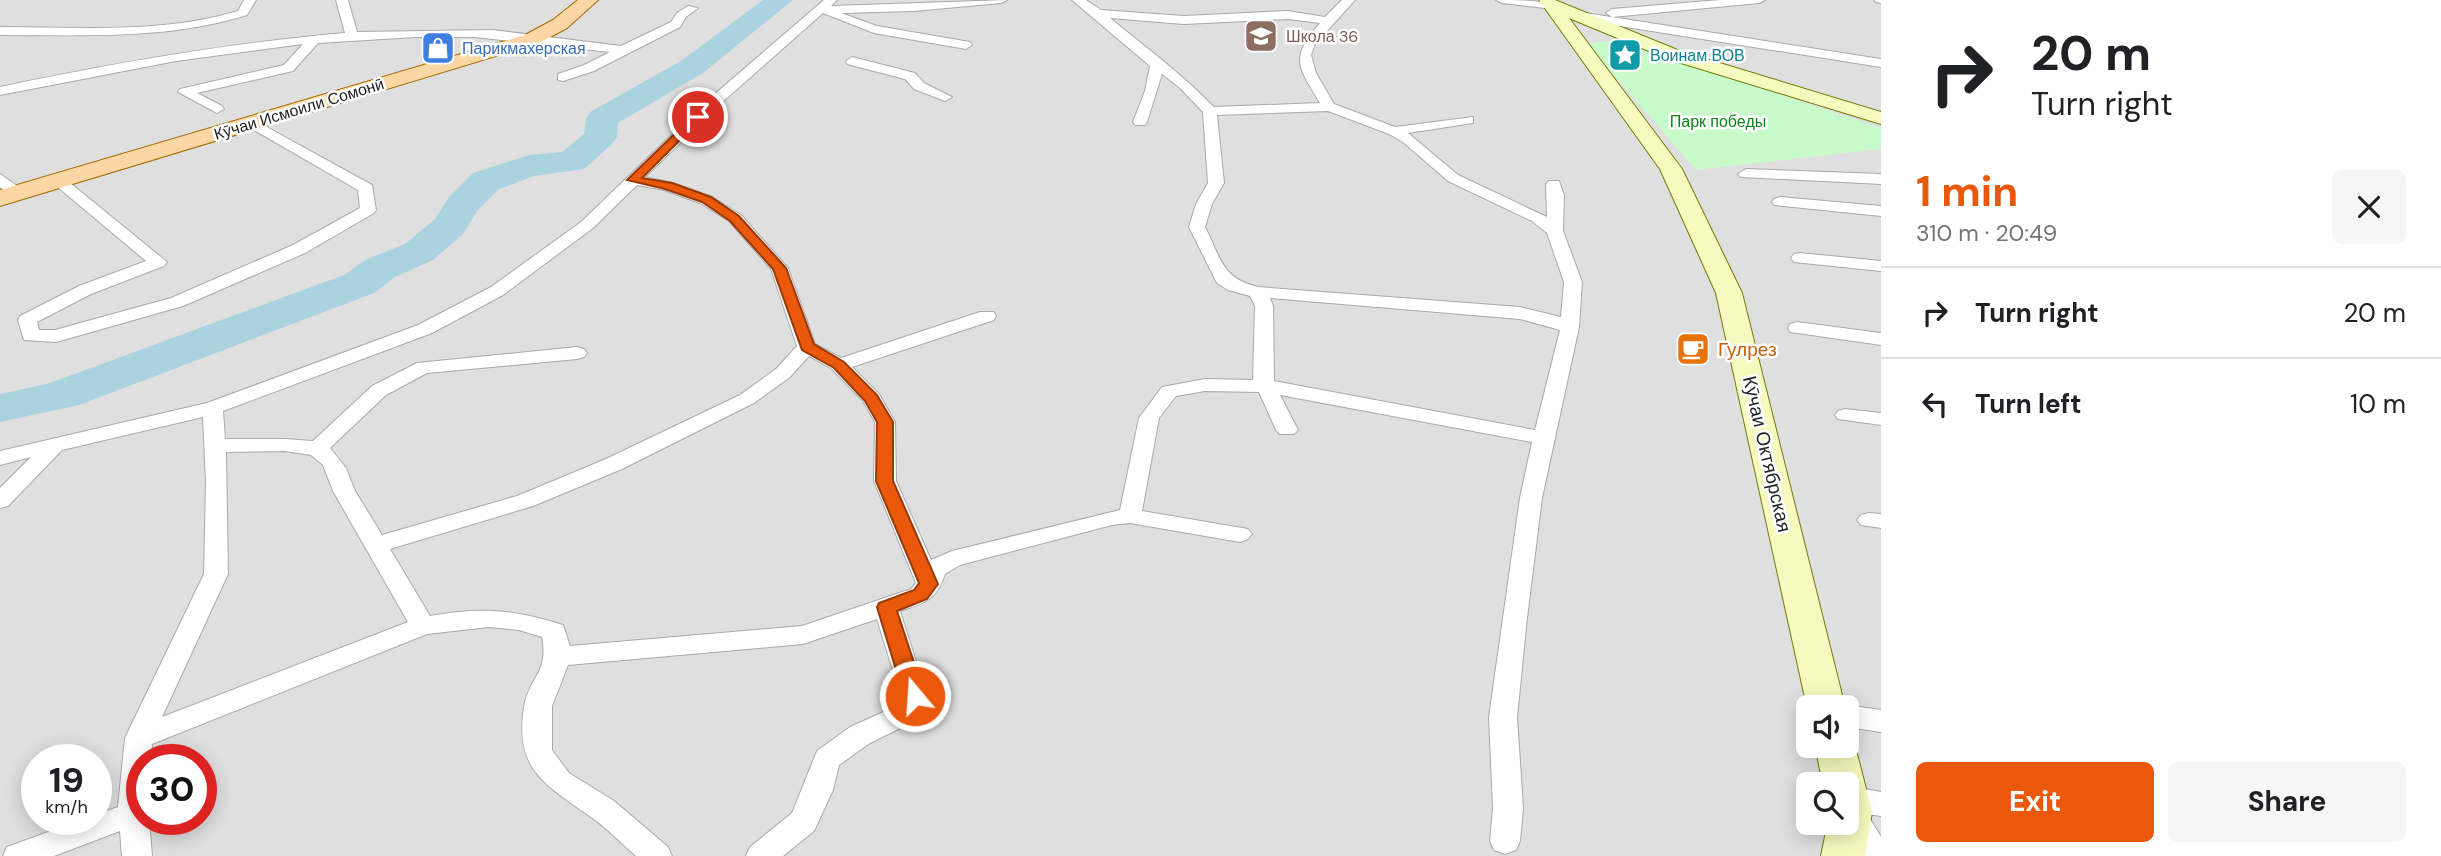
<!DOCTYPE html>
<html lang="en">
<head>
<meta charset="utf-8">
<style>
  :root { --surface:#fff; --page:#f6f6f6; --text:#202124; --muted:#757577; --line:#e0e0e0; --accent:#ea580c }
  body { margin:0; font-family:"DM Sans",sans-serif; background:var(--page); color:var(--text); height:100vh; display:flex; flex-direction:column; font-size:26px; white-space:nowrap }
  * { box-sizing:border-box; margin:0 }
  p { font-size:23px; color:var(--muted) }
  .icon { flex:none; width:38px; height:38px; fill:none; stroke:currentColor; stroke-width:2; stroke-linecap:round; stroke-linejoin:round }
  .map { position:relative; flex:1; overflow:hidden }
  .details { display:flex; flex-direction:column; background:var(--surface); width:560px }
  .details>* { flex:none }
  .top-card { background:#fff; color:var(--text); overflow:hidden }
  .buttons { position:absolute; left:1796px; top:695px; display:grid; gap:14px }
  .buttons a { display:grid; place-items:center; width:63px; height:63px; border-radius:10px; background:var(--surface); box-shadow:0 4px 18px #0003; font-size:35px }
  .speed { position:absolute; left:21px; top:744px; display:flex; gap:14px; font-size:35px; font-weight:700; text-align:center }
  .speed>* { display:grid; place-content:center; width:91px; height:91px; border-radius:50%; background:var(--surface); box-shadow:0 4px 18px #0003; line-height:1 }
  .speed small { font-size:18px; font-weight:400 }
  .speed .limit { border:10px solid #d22; background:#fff; color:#111 }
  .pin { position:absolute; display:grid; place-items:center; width:60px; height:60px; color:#fff; margin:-30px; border:4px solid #fff; border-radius:50%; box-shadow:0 2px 7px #0007 }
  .me { position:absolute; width:77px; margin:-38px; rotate:342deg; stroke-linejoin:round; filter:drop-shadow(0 0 5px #0008) }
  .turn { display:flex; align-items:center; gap:24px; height:147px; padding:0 35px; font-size:32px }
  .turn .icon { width:91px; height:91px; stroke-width:2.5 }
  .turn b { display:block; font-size:49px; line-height:60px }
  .round { display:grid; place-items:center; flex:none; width:74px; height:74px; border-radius:10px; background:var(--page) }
  .overview { display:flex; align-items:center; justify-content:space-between; height:119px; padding:0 35px }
  h1 { font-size:42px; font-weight:700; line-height:52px; color:var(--accent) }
  .button { display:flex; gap:14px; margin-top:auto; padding:14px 35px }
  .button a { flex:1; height:80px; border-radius:10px; background:var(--accent); color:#fff; font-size:28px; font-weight:700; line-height:80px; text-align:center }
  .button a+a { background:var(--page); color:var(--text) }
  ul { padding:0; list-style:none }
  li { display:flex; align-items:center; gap:21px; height:91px; padding:0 35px; border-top:2px solid var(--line) }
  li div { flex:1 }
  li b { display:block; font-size:26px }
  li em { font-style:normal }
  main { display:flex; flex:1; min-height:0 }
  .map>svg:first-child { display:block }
  .residential { fill:#e0dfdf; fill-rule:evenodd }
  .park { fill:#c8facc }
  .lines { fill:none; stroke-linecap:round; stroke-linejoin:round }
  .river { fill:#aad3df; fill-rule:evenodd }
  .minor-casing { stroke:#a9a9a9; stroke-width:2 }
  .secondary-casing { stroke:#707d05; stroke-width:2 }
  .primary-casing { stroke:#a06b00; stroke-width:2 }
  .minor { fill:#fff; fill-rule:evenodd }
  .secondary { fill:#f7fabf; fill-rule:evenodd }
  .primary { fill:#fcd6a4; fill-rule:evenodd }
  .route { fill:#ea580c; stroke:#983908; stroke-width:2 }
  .labels { text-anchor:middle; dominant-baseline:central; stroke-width:5; stroke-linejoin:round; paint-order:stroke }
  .far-education-label { font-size:16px; fill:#785e54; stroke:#fff; text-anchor:start }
  .far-shop-label { font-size:16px; fill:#366cbe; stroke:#fff; text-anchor:start }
  .far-culture-label { font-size:16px; fill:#0d838f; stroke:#fff; text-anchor:start }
  .far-street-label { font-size:16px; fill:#222; stroke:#fff }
  .far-park-label { font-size:16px; fill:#0c8416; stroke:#fff }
  .food-label { font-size:19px; fill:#c56008; stroke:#fff; text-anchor:start }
  .street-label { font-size:19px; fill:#222; stroke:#fff }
</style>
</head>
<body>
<main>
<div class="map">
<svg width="1881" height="856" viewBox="0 0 1881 856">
  <rect width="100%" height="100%" fill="#f2efe9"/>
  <path class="residential" d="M0,0H1881V856H0ZM1808,707H1846V746H1808ZM37,760H96V819H37ZM142,760H201V819H142ZM1808,784H1846V822H1808Z"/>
  <path class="park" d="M1617,40L1881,128V149L1696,170L1586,43Z"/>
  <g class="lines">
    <path class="river" d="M763,0H793L703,73L618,123L617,137L612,144L584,169L534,176L499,189L477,211L463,234L433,260L395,277L374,293L79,405L0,422V394L50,383L344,275L367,259L405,244L435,219L449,197L473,173L529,155L562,152L584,134L586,119L590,112L681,61Z"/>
    <defs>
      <path id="minor" d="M244,0H256L247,15C166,40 84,35 0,35V27C80,27 161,34 238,11Z
        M336,0H348L357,32L493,30L621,46L671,22L677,13L688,6L698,8L686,17L680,27L594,71L563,81L558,80V74L584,65L610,52L475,37H415L318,43L293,71L197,93L222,106L224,109L217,113L178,92L180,89L284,65L303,44L176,61L0,95V87C114,63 230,43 345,33Z
        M824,0H837L831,6L1007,0L1001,3L914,11L841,13L877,26L970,42L972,45L966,49L874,33L823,13L719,105L645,177L673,183L712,197L741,215L788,268L815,344L841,358L980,312H994L996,316L994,320L852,367L879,394L895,422L896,481L931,560L952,551L1120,510L1139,418L1162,387L1205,379L1253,380L1255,306L1250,296L1228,290L1217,283L1189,227L1196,204L1208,183L1203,112L1180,88L1162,74L1147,122L1145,125H1135L1133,122L1145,91L1150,66L1072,0H1086L1101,10L1184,16L1288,11L1325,17L1342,0H1355L1315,44L1311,55L1316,73L1334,104L1395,127L1473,117V123L1408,133L1458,175L1547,217L1546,184L1549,181H1559L1564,195L1563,231L1582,282L1579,327L1542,498L1527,618L1517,717L1523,808L1520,841L1516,850L1505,854L1494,850L1490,841L1493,808L1489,717L1520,498L1532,442L1280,395L1298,430L1294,434H1280L1276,430L1259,392L1205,391L1176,396L1159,418L1142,511L1248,529L1252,534L1248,539L1240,542L1130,523L1112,525L960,565L945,574C936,601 924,603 900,611L927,696L921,718L870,743L839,765L833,790L814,831L783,856H746L750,847L792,813L817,751L850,727L899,705L901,696L877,619L803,644L568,665L552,706V750L569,773L614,801L668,847L672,856H636C621,843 607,828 591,817C546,785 514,770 524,707C529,677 549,673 542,637L519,630L489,627L427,634L152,744L151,760H142V819H149L152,856H122L120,831L54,856H3L7,847L84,819H96V815L118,807L125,738L204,574L206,481L203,417L62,450L8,506L0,508V488L31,457L0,465V451L207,403L418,325L491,287L581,222L709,99ZM1110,18L1184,24L1288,19L1320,23C1289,59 1298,66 1320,103L1214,107C1182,74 1145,47 1110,18ZM1328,111L1389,134L1403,142L1448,181L1532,221L1547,233L1564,282L1561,317L1520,307L1258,287C1221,278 1221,258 1205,227L1212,204L1224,183L1217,115ZM637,185L664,190L700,203L729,221L771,269L797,346L776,369L740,395L606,459L517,496L382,535L355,491L346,468L330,448L386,395L427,373L577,359L584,357L587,353L584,349L577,347L417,363L372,386L313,441L285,439H225L223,411L432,333L503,295L593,228ZM1270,298L1520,319L1560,330L1535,430L1274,381L1273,306ZM809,356L832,369L863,401L875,422L874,481L916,583L911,589L802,626L570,646L563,625C514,609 480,607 430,616L390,549L533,506L622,469L754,403L790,377ZM285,451L311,455L323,465L333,491L408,622L162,717L228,574L226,452Z
        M1496,0C1514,0 1544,0 1559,6L1553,9L1502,3Z
        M1720,0H1765L1759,3L1612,17L1606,13L1612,9Z
        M1874,0H1881V3L1876,2Z
        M1579,12L1881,59V67L1575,19V13Z
        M852,57L915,73L924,83L952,97L945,101L914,89L905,79L847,64L846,61Z
        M252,119L372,185L376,210L374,213L305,253L183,306L56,342L24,340L18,320L20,316L79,286L146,261L54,184L51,181L54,178H64L167,262L164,266L91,294L37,322L39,330H55L171,298L293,245L360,208L358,190L247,126L245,123Z
        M1746,169L1881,174V184L1741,177L1738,174Z
        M0,174L23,190L25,193L23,196H11L0,187Z
        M1780,197L1881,206V216L1774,205L1772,202L1774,199Z
        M1800,253L1881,261V271L1794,262L1791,258L1794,254Z
        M1797,322L1881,333V345L1790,332L1788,328L1790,324Z
        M1845,409L1881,413V425L1838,419L1835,415L1838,411Z
        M1869,513L1881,514V528L1861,525L1857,520L1861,515Z
        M1846,705L1881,710V732L1846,727V707H1841Z
        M1848,786L1881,792V816L1867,814L1881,837V856H1860L1841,822H1846Z"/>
      <path id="secondary" d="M1539,0H1555L1680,51L1881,112V124L1668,59L1569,18L1682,169L1742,293L1845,707H1807L1716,293L1660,169Z
        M1846,734L1855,746L1872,812L1865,856H1821L1828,822H1846V784H1823L1815,746H1846Z"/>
      <path id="primary" d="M578,0H598L567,28L539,43L0,206V190L525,35L553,20Z"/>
    </defs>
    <use href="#minor" class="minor-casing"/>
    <use href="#secondary" class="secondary-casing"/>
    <use href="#primary" class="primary-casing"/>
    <use href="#minor" class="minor"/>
    <use href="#secondary" class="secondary"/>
    <use href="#primary" class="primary"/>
  </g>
  <path class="route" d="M694,115L703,117L642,178L672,183L711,197L739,216L786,268L814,344L844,362L877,395L893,422V481L938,584L927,599L897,611L925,696L922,701L915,704L907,701L904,696L877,607L879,603L914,590L919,583L876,481L877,422L865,401L834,368L802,350L773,269L730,221L702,202L665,189L627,180Z"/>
  <defs>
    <symbol id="school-square" viewBox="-11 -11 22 22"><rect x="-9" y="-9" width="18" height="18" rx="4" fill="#8d6e63" stroke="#fff"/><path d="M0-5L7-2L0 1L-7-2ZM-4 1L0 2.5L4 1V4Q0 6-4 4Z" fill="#fff"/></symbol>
    <symbol id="shop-square" viewBox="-11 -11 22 22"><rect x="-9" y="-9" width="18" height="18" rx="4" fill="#3f7fe0" stroke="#fff"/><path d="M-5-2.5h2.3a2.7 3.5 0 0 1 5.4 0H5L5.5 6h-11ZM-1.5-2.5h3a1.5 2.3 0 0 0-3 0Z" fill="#fff"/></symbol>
    <symbol id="sight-square" viewBox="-11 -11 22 22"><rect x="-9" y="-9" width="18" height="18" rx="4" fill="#0f9aa8" stroke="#fff"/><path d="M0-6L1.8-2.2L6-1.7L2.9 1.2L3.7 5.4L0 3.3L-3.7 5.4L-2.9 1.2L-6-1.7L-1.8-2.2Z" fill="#fff"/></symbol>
    <symbol id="cafe-square" viewBox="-11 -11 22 22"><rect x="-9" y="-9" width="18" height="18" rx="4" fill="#e8710a" stroke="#fff"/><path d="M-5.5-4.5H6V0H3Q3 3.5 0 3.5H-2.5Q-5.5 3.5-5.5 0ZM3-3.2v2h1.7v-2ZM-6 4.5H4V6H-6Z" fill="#fff"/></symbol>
  </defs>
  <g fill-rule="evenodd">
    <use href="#school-square" x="1242" y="17" width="38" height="38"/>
    <use href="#shop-square" x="419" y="29" width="38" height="38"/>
    <use href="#sight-square" x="1606" y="36" width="38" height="38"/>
    <use href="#cafe-square" x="1674" y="330" width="38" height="38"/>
  </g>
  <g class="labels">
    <g class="far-education-label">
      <text x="1286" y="36">Школа 36</text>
    </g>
    <g class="far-shop-label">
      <text x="462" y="48">Парикмахерская</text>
    </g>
    <g class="far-culture-label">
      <text x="1650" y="55">Воинам ВОВ</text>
    </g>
    <g class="far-street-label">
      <text transform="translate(299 109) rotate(-17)">Кӯчаи Исмоили Сомонӣ</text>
    </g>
    <g class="far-park-label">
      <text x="1718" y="121">Парк победы</text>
    </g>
    <g class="food-label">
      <text x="1718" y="349">Гулрез</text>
    </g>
    <g class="street-label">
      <text transform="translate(1767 454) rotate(77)">Кӯчаи Октябрская</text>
    </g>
  </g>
</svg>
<div class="buttons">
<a><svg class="icon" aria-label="sound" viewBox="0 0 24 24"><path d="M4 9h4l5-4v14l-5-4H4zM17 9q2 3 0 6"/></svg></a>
<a><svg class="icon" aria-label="search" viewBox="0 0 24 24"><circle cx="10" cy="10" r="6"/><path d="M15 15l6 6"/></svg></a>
</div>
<div class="speed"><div>19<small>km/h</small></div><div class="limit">30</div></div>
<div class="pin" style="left:698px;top:117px;background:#d93025"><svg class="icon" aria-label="arrive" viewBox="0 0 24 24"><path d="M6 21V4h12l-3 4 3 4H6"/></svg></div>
<svg class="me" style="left:915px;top:696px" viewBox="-20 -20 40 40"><circle r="17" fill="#ea580c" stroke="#fff" stroke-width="3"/><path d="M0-11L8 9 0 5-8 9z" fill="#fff"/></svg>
</div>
<section class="details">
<div class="top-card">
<div class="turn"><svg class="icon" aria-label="right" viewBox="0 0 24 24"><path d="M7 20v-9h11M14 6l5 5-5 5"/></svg><div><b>20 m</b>Turn right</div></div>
</div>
<div class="overview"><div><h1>1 min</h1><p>310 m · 20:49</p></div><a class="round"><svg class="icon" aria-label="close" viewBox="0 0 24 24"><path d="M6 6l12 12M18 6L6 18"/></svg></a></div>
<ul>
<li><svg class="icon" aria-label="right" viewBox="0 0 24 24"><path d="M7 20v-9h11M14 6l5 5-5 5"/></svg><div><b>Turn right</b></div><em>20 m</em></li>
<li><svg class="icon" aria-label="left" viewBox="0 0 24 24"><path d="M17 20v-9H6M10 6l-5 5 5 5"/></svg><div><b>Turn left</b></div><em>10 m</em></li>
</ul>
<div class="button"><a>Exit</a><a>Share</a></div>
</section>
</main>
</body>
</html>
